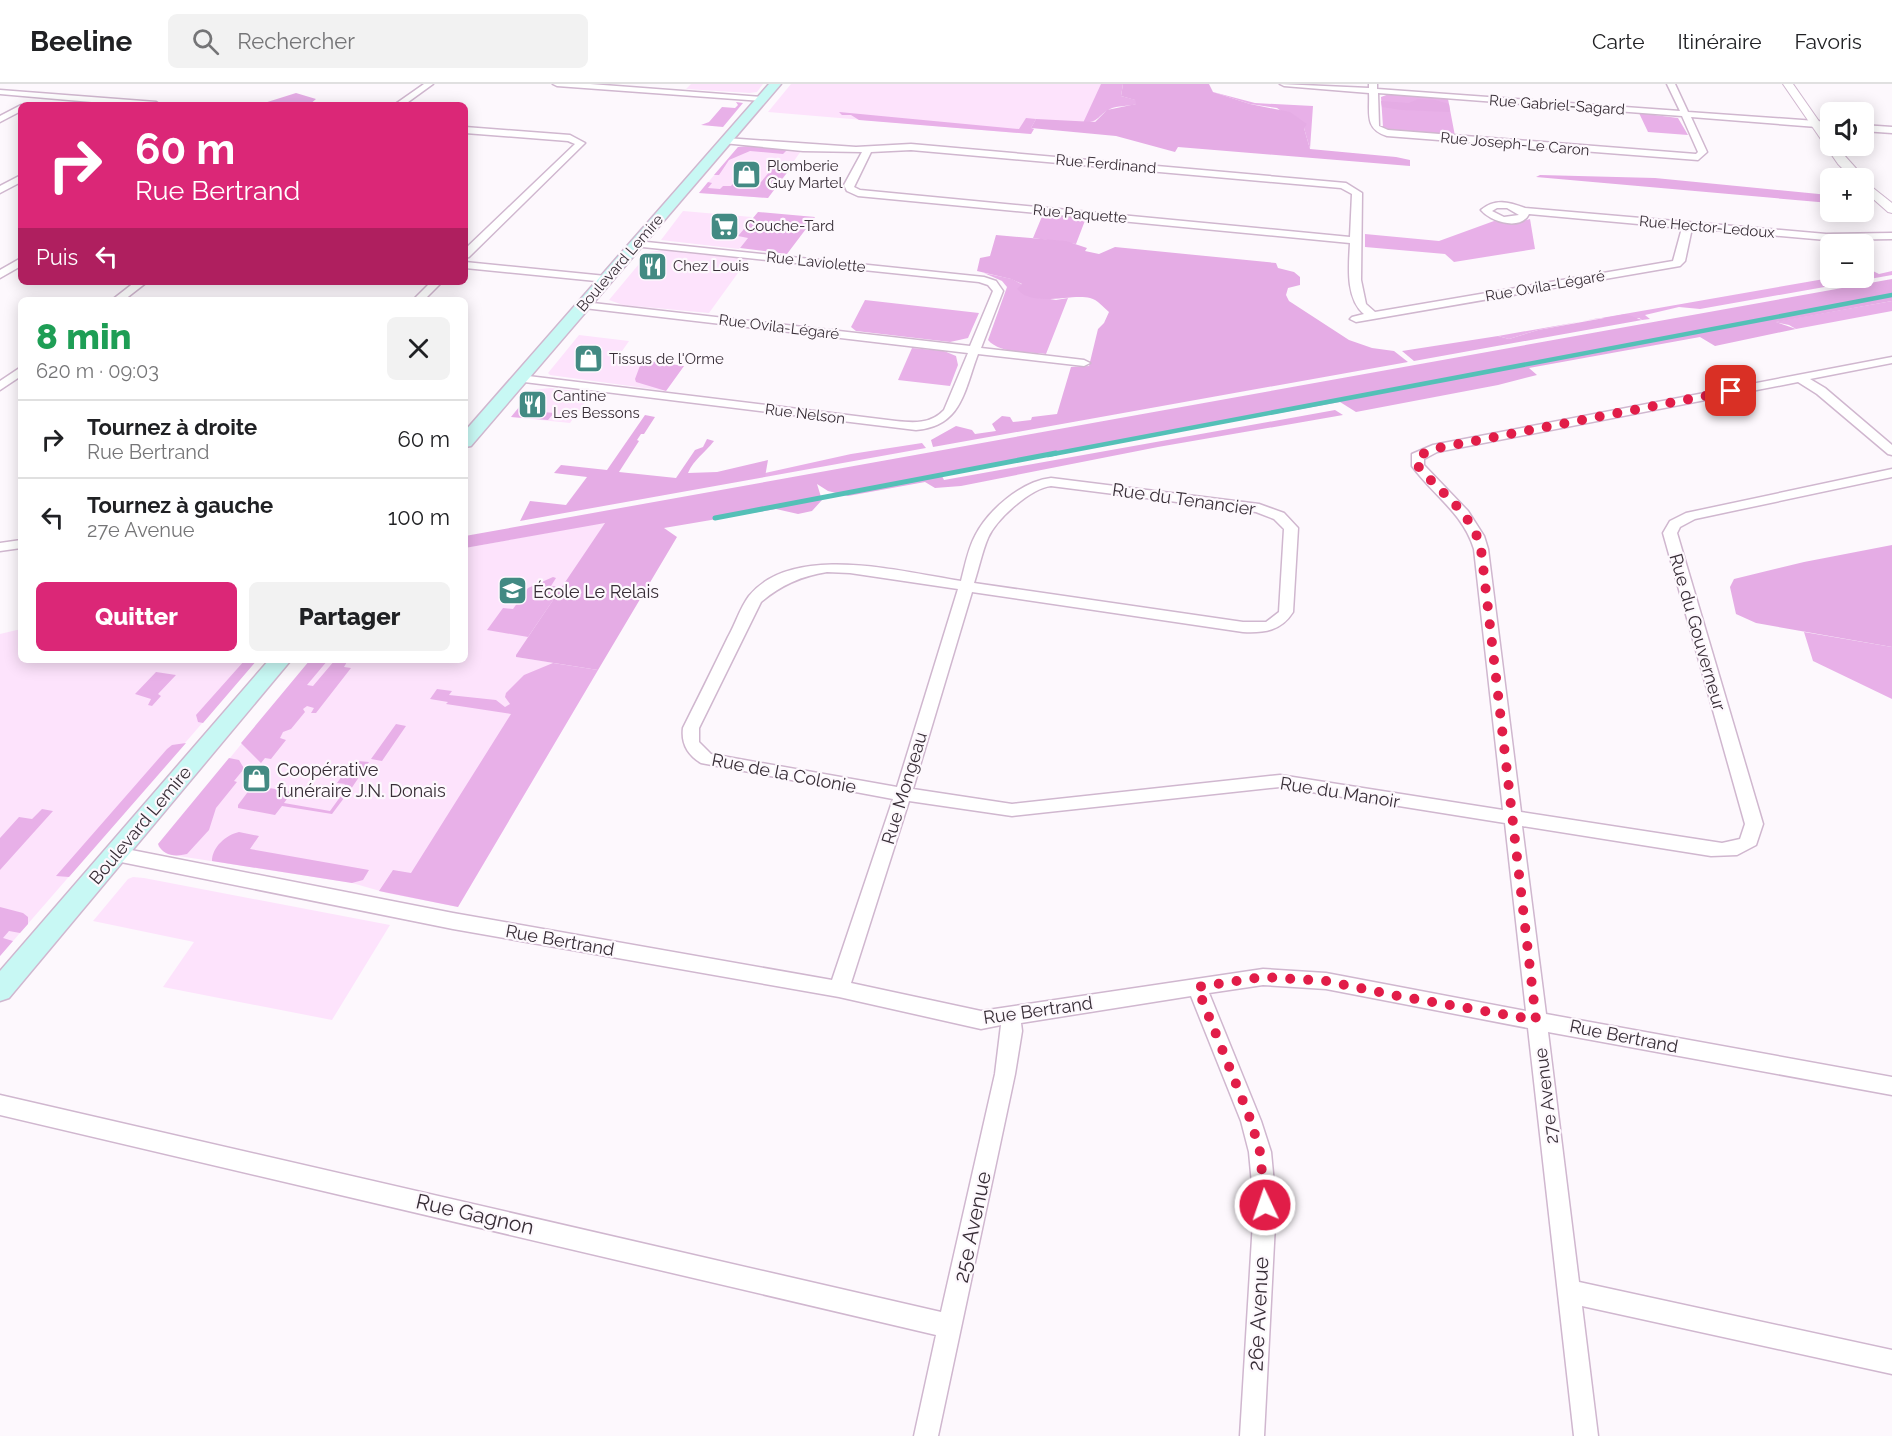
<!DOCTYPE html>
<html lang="fr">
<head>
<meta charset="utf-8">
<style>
  :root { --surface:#fff; --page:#f2f2f2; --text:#202124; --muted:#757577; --line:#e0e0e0; --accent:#db2777 }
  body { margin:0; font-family:Raleway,sans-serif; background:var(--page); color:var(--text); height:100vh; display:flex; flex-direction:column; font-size:22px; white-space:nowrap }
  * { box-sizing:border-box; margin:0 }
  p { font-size:20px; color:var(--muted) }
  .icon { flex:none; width:33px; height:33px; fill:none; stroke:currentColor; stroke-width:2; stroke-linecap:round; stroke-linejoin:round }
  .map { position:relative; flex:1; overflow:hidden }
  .panel { position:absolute; left:18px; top:213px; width:450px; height:366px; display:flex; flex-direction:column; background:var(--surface); border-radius:9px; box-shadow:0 3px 15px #0003 }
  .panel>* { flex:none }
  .banner { position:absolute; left:18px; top:18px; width:450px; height:183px; border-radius:9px; box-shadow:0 3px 15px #0003; background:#db2777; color:#fff; overflow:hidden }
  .fabs { position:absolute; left:1820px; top:18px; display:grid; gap:12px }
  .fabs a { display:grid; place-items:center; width:54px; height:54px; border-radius:9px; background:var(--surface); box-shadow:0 3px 15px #0003; font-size:30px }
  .pin { position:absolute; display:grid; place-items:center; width:51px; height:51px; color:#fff; margin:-26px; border-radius:12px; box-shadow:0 3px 9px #0006 }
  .me { position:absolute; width:66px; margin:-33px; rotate:357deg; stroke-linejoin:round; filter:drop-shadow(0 0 4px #0008) }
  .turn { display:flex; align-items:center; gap:21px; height:126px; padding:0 18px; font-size:27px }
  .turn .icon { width:78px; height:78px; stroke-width:2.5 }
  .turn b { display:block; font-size:42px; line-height:51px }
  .then { display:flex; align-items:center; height:57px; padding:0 18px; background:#0003; gap:12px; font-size:22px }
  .round { display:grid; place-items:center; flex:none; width:63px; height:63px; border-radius:9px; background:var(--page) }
  .headline { display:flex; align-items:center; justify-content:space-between; height:102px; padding:0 18px }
  h1 { font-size:36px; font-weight:800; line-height:45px; color:#1e9e55 }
  .primary-button { display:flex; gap:12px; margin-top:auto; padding:12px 18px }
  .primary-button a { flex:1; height:69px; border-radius:9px; background:var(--accent); color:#fff; font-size:24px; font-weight:800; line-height:69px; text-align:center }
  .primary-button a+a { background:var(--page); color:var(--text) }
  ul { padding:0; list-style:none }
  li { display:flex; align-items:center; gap:18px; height:78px; padding:0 18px; border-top:2px solid var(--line) }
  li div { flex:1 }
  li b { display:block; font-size:22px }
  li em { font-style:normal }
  header { display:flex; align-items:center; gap:36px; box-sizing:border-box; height:84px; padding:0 30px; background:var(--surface); border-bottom:2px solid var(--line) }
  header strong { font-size:28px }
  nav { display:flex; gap:33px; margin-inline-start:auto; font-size:21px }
  .search { width:420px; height:54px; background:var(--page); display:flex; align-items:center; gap:15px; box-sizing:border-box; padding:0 21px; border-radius:9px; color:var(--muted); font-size:22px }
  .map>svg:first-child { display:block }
  .built { fill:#fde3fc }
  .green { fill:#e8b0e8 }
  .forest { fill:#e5ace5 }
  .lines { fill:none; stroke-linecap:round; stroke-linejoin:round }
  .stream-far1 { stroke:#54c0b7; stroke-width:4.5 }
  .stream { stroke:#54c0b7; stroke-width:5 }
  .minor-casing { stroke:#d0b7cf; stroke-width:3 }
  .tertiary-casing { stroke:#d0b7cf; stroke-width:2 }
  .secondary-casing { stroke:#d0b7cf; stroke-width:3 }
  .minor { fill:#fff; fill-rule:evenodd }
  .tertiary { fill:#fff; fill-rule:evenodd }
  .secondary { fill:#c8f8f4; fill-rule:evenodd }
  .route { stroke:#e11d48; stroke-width:10; stroke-dasharray:0 18 }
  .labels { text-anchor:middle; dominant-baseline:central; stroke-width:4.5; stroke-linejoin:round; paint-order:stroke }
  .far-street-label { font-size:15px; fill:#382e37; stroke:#fdf8fd }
  .far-poi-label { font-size:15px; fill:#382e37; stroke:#fdf8fd; text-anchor:start }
  .street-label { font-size:18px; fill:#382e37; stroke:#fdf8fd }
  .poi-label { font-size:18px; fill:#382e37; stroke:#fdf8fd; text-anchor:start }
  .near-street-label { font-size:21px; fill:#382e37; stroke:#fdf8fd }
</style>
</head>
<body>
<header>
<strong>Beeline</strong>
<div class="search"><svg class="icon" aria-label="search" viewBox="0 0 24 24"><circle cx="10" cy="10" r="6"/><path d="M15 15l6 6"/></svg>Rechercher</div>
<nav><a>Carte</a><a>Itinéraire</a><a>Favoris</a></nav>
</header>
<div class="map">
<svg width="1892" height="1352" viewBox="0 0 1892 1352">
  <rect width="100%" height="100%" fill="#fdf8fd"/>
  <path class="built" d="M691,0H763L757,8L750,9L686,5Z
    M791,0H1110L1095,38L1031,44L1034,45L1031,50L768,28Z
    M750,62L801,67L768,114L699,109L738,63Z
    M683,127L752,133L739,151L749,153L739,165L661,156Z
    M665,166L725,173L748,175L709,229L623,221L609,216L649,168Z
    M579,251L629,257L618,273L684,282L666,307L550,291L548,289Z
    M550,304L592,309L570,339L511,333L533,306Z
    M606,438L516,573L598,586L458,823L387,809L352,799L172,771L163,767L158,762L310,576H465V464Z
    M21,545V576H257L0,872V550Z
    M133,793L144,794L390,841L332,936L163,903L194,858L93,837L128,795Z"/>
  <path class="green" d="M1101,0H1123L1121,12L1136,16V20C1127,23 1118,21 1110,25C1098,31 1100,38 1083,39Z
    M1213,8L1255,19L1313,22L1310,65L1304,44L1277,24L1250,20Z
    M1389,10L1448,15L1455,52L1391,47L1383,43L1381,13Z
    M736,18L743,19L723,43L701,41L709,38L722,23L735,24L738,21Z
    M839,28L1019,45L1026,34L1036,35L1031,44L1034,45L1031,50L859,36L851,31H842Z
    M1639,29L1678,34L1688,51L1648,48Z
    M750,62L787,66L783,70L750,67L729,76L719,91H714L738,63Z
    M776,80L792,82L768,114L699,109L708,98L712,99L708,104L720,105L723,102H731L736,96L761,98Z
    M758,128L815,133L787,170L740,164L748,154L738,152Z
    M1043,130L1086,134L1076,160L1033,154Z
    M1530,135L1535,165L1454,178L1445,170L1365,163V150L1439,157L1494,137L1517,139Z
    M1873,187L1879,190L1892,187V191L1700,225L1679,223L1645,231L1650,235L1642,236L1639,234H1599L1538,246L1509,255L1498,252L1830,194H1863V188Z
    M984,189L1012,195L1023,201L1026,211L1056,216L1068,214L1046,270C1029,268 1000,270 988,256L1007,203L1002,197Z
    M865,216L979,229L968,254L950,258L856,247L851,243Z
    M1892,217V227L1796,245L1789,241L1774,238Z
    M912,264L944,267L956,272L958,281L950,302L898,296Z
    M636,275L684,282L666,307L636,298L635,295L641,279L634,278Z
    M528,312L531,313L521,326L554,329L548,336L511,333Z
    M922,359L926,364L765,393V389L851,370Z
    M553,493L556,494L551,502L562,503L528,553L487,546L503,524L513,525L528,504Z
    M1804,548L1892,563V615L1813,577Z
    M245,576H257L203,639L198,638L196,631Z
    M310,576H328L307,601L313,602L335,576H348L344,583L351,584L316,629H311L314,624L307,622L303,625L305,628L291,645L283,648L280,654L286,656L271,675L265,674L261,679L241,659Z
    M553,579L598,586L458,823L379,807L393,786L411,789L511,630L446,620L448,618L430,615L437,605L452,607L449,611L496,616L505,623L510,620L505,613L506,609L524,591Z
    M156,588L176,591L158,610L161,612L152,622L148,621L151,615L135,610Z
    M396,640L406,642L382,677L371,675Z
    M186,659L69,793L56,792L167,665L172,661Z
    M229,674L239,676L245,686H243L234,697L237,698L216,724L209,746L187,770C175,773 163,772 158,760Z
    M358,677L369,678L351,705L343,703L345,700L337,699L350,681L354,682Z
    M253,701L292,708L284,719L330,727L343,709L347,710L332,730L282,722L275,731L238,724V721Z
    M42,725L53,727L0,786V754L19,733L32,735Z
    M239,748L259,752L250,765L369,786L363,796L352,799L212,777C212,763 226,751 239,748Z
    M0,823L23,829L28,833V840L20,849L9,847L3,854L13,857L0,872Z"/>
  <path class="forest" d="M1123,0H1209L1213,8L1250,20L1290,28L1307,40L1304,44L1310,65L1396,73L1410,76V82L1178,63L1175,68L1116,52L1031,44L1036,35L1095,38L1107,26L1136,20L1135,16L1121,12Z
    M296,9L316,15L309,21L261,20Z
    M1418,15L1435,16L1449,20L1450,28L1401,26L1382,23L1381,17L1409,19Z
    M1540,91L1655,94L1829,111L1830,119L1536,93Z
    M996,151L1066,157L1087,164L1085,167L1099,170L1115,163L1276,179L1278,184L1294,188L1300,193V201L1288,204L1286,211L1289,217L1349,256L1372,264L1394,267L1408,278L933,363L931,356L956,342L972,346L975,350L996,347L992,340L1002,332L1010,333L1013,338L1031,336L1032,333L1057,330L1071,283L1089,282L1098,245L1104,239L1109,228C1103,223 1098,216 1090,214C1072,209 1033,224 1017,205L1022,200L1011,195L977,187L980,174L990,172Z
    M1892,195V217L1776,238L1796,245L1715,262L1700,253L1529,284L1537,291L1498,301L1356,328L1340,318L941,390L944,396L1335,326L1343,331L1158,363L961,402L935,404L925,398L848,412L828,407L817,400L822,416L812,427L798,430L776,425L664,444L677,453L598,586L516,573V571L605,439L465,464V452Z
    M1626,230L1642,236L1414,277L1402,267L1498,252L1509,255L1538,246Z
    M645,331L655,333L644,350H641L637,356L639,357L619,388L676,394L695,366L703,363L707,355L714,357C705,369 694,375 688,389L717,388L768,376L765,393L520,437L530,417L566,421L587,393L554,389L561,381L607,386Z
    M1892,461V563L1756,539L1736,530L1730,503L1734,495L1804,478Z"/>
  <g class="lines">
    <path class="stream-far1" d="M1048,371L1892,211"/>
    <path class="stream" d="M715,434L1056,369"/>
    <defs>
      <path id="minor" d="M424,0H433L404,21H394Z
        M553,0H590L762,13L766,15L762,17L557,2Z
        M1280,0L1369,4V0H1377V5L1680,27L1667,0H1675L1688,28L1830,38V44L1691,33L1707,68L1698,76L1387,52C1364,45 1370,29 1369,9L1284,2ZM1378,9L1682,32L1698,68L1696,70L1388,46L1379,42Z
        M0,6L156,18L160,21H126L0,10Z
        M21,21V27L0,38V32Z
        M1863,41L1892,43V49L1863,47Z
        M465,43L570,51L585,59L469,173L465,174V165L575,60L568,57L465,49Z
        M726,54L856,63L911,60L1346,99L1362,109L1361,196L1366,220L1375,228L1673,177L1682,144L1529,130C1521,147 1491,138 1481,126C1495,114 1509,118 1525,124L1826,150L1892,149V155L1826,156L1692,144L1685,177L1680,182L1356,238L1350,235L1352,233L1364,230C1345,214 1349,181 1350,159L858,112L847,107L844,101L862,68L803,67L723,59L722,57ZM911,66L1341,104L1352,110L1350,153L860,106L854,103L871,68ZM1497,124H1507L1519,131L1504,133L1492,127Z
        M21,91V98L0,109V102Z
        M637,157L984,193L996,197L1003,207L981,264L1084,276L1090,279L1084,282L978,270C964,307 962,342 916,346L516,297L514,295L520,291L896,337C914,339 931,340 944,326L968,269L584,224L579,221L584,218L970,262L993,207L988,201L979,198L633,162L632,160Z
        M21,174V182L0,194V186Z
        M465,178L606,192L611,195L606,198L465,184Z
        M135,198H147L124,216H112Z
        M431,198H442L424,216H413Z
        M1892,273V279L1810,295L1825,304L1892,361V371L1888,370L1817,310L1798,298L1437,368L1424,375V381L1468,427L1484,452L1488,465L1521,728L1722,759L1740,755L1745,740L1663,449L1670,437L1686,429L1892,385V393L1695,435L1680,443L1677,449L1763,740L1756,761L1737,771L1711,772L1522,742L1546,930L1892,993V1011L1548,948L1579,1198L1892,1266V1290L1582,1222L1598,1352H1574L1528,944L1326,905L1263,901L1209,909L1261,1037L1271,1068L1276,1121L1264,1352H1240L1254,1121L1249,1068L1241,1037L1191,912L1021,939L1022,947L1015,990L938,1352H914L936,1251L0,1031V1011L941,1228L995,990L1001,941L981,945L839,913L453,845L116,777L110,775L107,770L110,765L116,763L453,829L832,896L893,715L701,679C688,671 681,660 683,644C698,614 713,584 728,553C735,541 740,524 749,512C793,458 902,488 961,497C965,482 968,465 975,452C988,426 1022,397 1051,394L1259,420L1284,429L1298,444L1293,528C1281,547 1264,549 1243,548L972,508L913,705L1012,720L1280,691L1503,726L1474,465C1463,429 1433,411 1412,382V370L1433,361ZM1051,402L1256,428L1274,435L1284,445L1279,528L1266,538H1243L974,499C979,484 982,468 988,454C996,435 1031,404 1051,402ZM827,488L850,489L958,505L897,703L711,670L699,658V644L761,518C781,501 801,492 827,488ZM1280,703L1505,739L1526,927L1326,889L1263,885L981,927L851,899L909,717L1012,732Z
        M21,283V292L0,306V297Z
        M21,456V464L0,467V459Z"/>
      <path id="tertiary" d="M1783,0H1793L1830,53V62H1836L1862,91L1864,94L1863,95L1852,94L1838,80Z
        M1863,96L1892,119V129L1888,128L1863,106Z"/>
      <path id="secondary" d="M769,0H781L471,362L465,363V347Z
        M269,576H291L9,914L0,917V887Z"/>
    </defs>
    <use href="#minor" class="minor-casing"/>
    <use href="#tertiary" class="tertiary-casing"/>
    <use href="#secondary" class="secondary-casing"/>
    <use href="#minor" class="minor"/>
    <use href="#tertiary" class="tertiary"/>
    <use href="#secondary" class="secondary"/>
  </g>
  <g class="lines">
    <path class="route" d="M1265,1121L1260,1068L1251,1037L1197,903L1263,893L1326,897L1398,912L1536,936L1481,465C1473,429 1440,409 1418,382L1417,373L1433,365L1731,307"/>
  </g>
  <defs>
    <symbol id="shop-square" viewBox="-11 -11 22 22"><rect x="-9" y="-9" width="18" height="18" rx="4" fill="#438a83" stroke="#fdf8fd"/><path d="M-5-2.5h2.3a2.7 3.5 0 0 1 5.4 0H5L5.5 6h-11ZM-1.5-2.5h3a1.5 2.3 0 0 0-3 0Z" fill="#fff"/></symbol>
    <symbol id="supermarket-square" viewBox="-11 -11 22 22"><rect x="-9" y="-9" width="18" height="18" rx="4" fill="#438a83" stroke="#fdf8fd"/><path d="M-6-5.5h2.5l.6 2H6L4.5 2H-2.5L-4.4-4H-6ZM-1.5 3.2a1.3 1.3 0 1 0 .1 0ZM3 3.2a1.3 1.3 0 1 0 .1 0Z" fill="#fff"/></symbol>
    <symbol id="restaurant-square" viewBox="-11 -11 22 22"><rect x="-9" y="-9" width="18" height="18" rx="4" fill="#438a83" stroke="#fdf8fd"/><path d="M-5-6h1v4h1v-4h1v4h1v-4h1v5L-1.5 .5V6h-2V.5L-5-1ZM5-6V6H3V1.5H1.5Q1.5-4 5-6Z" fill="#fff"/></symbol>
    <symbol id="school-square" viewBox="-11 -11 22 22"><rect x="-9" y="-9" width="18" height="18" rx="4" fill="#438a83" stroke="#fdf8fd"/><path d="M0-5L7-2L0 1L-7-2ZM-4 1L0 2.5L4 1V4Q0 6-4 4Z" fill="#fff"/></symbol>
  </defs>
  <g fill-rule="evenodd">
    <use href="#shop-square" x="730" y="74" width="33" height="33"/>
    <use href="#supermarket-square" x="708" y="126" width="33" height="33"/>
    <use href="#restaurant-square" x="636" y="166" width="33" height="33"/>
    <use href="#shop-square" x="572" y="258" width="33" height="33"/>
    <use href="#restaurant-square" x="516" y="304" width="33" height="33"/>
    <use href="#school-square" x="496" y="490" width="33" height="33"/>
    <use href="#shop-square" x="240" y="678" width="33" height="33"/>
  </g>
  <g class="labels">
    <g class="far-street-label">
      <text transform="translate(1557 21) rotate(4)">Rue Gabriel-Sagard</text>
      <text transform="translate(1515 60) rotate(5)">Rue Joseph-Le Caron</text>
      <text transform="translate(1106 80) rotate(5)">Rue Ferdinand</text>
      <text transform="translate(1080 130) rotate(5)">Rue Paquette</text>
      <text transform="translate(1707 143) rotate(5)">Rue Hector-Ledoux</text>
      <text transform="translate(816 178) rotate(6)">Rue Laviolette</text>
      <text transform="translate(620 179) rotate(-49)">Boulevard Lemire</text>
      <text transform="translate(1545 202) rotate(-10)">Rue Ovila-Légaré</text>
      <text transform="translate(779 243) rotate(7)">Rue Ovila-Légaré</text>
      <text transform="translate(805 330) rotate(7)">Rue Nelson</text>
    </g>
    <g class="far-poi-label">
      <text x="767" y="82">Plomberie<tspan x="767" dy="17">Guy Martel</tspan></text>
      <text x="745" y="142">Couche-Tard</text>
      <text x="673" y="182">Chez Louis</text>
      <text x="609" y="275">Tissus de l'Orme</text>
      <text x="553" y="312">Cantine<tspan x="553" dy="17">Les Bessons</tspan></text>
    </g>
    <g class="street-label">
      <text transform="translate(1184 415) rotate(8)">Rue du Tenancier</text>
      <text transform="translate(1698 548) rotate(74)">Rue du Gouverneur</text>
      <text transform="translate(784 689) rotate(11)">Rue de la Colonie</text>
      <text transform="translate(904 704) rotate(-73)">Rue Mongeau</text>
      <text transform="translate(1340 708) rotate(9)">Rue du Manoir</text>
      <text transform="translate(140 741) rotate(-50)">Boulevard Lemire</text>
      <text transform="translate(560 856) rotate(10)">Rue Bertrand</text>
      <text transform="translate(1038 926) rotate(-8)">Rue Bertrand</text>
      <text transform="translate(1624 952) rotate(11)">Rue Bertrand</text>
      <text transform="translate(1546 1012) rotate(-97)">27e Avenue</text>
    </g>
    <g class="poi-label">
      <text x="533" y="507">École Le Relais</text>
      <text x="277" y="685">Coopérative<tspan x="277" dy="21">funéraire J.N. Donais</tspan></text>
    </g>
    <g class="near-street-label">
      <text transform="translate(475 1130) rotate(13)">Rue Gagnon</text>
      <text transform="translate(972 1143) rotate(-78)">25e Avenue</text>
      <text transform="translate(1258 1230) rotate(-87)">26e Avenue</text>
    </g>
  </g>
</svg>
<div class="fabs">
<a><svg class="icon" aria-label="sound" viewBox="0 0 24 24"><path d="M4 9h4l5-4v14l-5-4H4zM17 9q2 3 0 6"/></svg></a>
<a>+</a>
<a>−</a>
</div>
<div class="pin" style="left:1731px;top:307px;background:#d93025"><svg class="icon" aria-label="arrive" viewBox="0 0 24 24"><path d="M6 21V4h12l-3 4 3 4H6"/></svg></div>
<svg class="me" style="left:1265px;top:1121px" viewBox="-20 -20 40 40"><circle r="17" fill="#e11d48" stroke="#fff" stroke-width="3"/><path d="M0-11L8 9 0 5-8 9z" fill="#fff"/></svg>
<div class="banner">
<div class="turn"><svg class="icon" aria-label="right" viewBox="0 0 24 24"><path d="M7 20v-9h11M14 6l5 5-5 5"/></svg><div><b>60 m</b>Rue Bertrand</div></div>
<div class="then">Puis<svg class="icon" aria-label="left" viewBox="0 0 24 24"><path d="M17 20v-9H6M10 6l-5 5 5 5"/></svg></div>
</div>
<section class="panel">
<div class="headline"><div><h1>8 min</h1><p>620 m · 09:03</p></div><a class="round"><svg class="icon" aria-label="close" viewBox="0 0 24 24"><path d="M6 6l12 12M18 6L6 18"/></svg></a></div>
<ul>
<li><svg class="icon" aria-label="right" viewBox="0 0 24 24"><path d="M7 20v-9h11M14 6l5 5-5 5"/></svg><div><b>Tournez à droite</b><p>Rue Bertrand</p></div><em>60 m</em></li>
<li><svg class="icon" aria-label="left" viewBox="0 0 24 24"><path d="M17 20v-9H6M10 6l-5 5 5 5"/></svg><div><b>Tournez à gauche</b><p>27e Avenue</p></div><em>100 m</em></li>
</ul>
<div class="primary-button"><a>Quitter</a><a>Partager</a></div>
</section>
</div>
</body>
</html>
